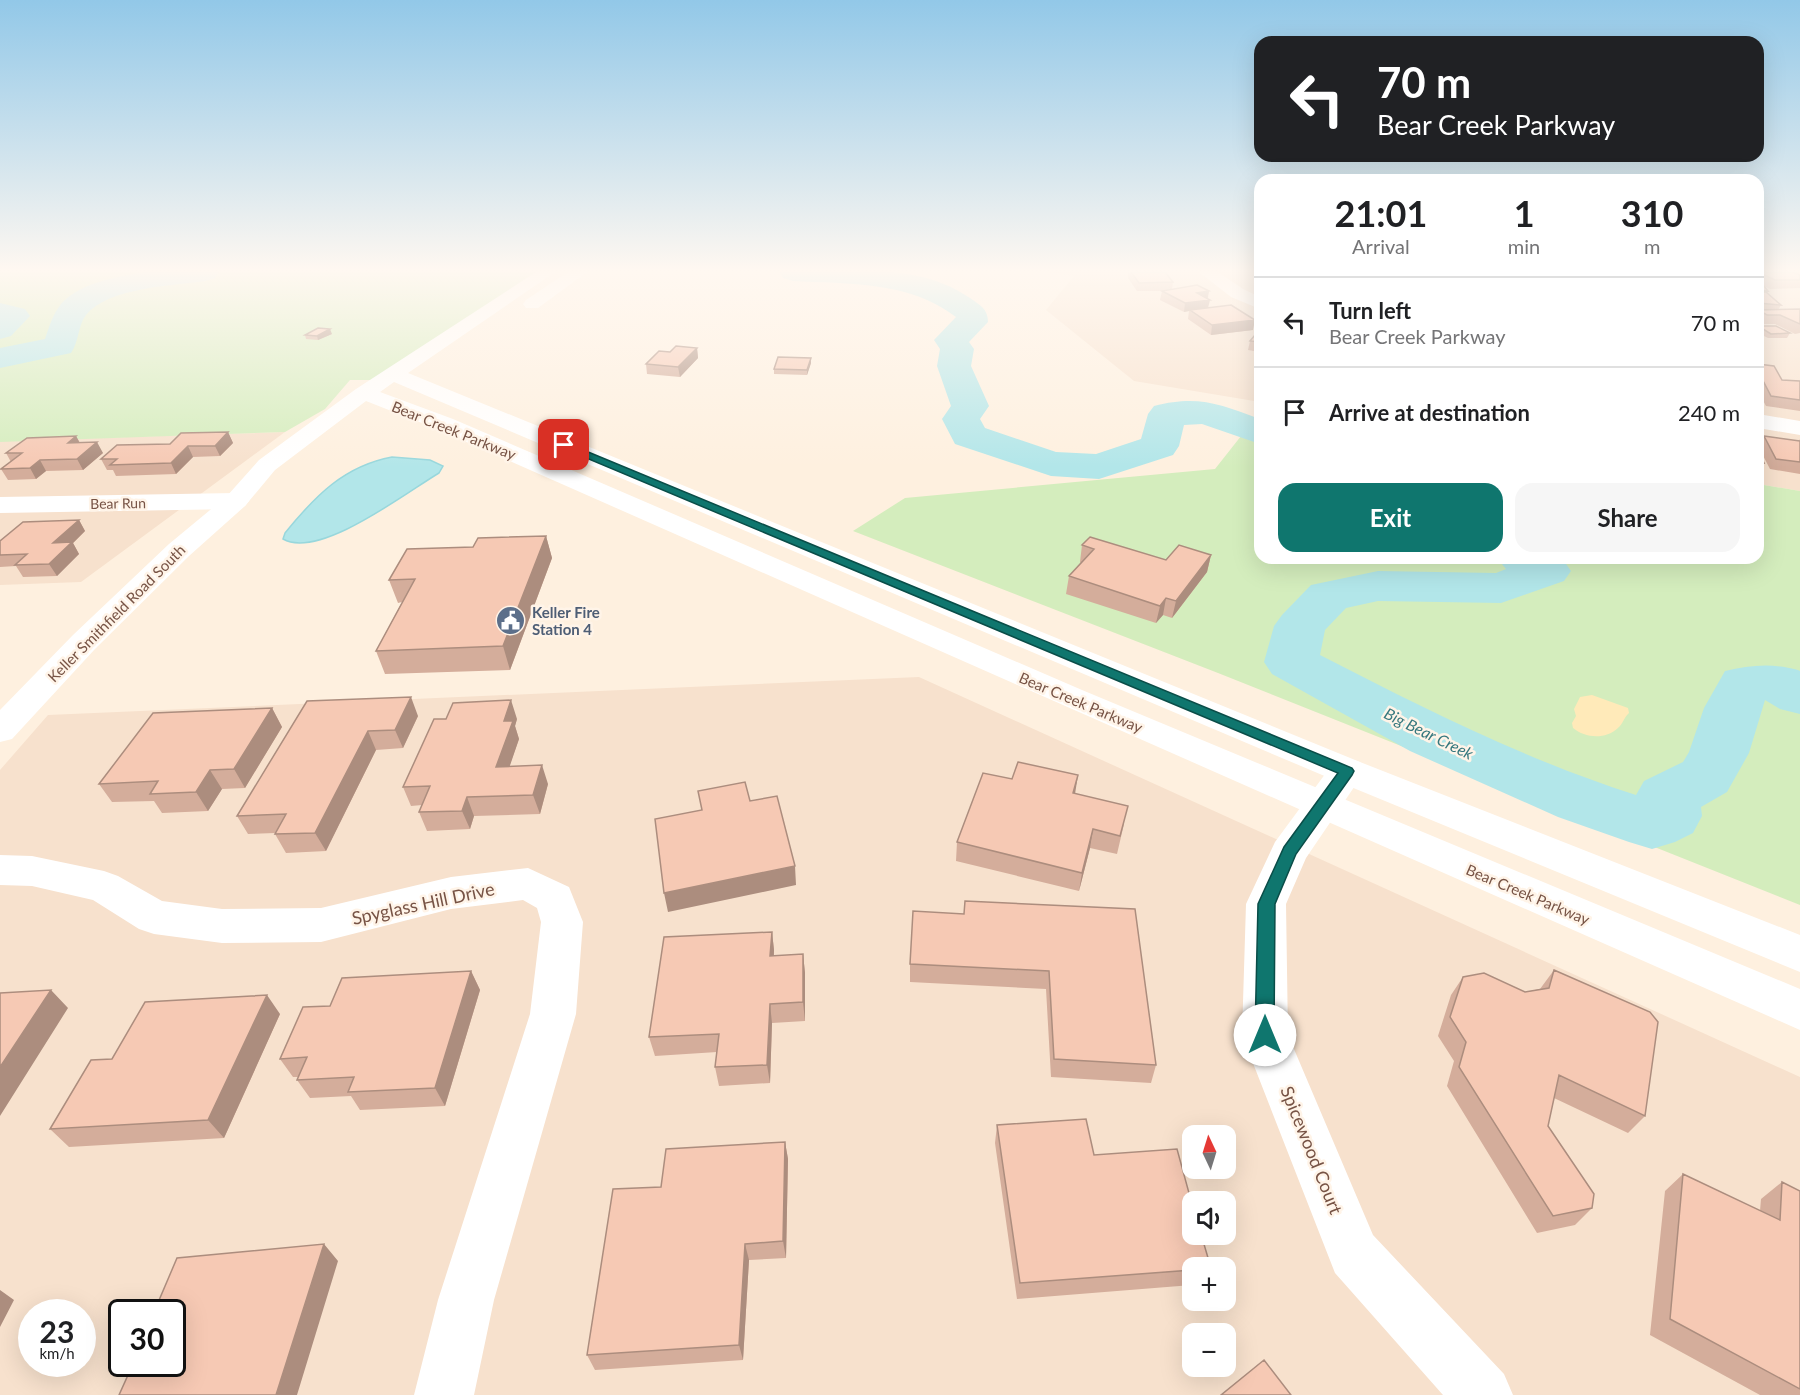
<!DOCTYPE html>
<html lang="en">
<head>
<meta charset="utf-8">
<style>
  :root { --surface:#fff; --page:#f6f6f6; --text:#202124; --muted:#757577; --line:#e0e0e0; --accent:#0f766e }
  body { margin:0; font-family:Lato,sans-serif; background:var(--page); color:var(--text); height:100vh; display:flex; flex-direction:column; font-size:22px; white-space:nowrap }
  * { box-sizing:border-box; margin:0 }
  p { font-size:20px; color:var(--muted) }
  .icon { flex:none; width:33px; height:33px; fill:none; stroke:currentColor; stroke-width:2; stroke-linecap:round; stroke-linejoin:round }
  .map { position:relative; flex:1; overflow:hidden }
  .panel { position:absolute; left:1254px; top:174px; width:510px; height:390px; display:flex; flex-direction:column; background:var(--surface); border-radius:18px; box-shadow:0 6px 24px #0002 }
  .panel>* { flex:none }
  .banner { position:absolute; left:1254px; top:36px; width:510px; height:126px; border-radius:18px; box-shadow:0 6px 24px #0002; background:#202124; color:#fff; overflow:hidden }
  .needle { width:39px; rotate:356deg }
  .fabs { position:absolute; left:1182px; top:1125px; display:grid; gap:12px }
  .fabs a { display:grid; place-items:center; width:54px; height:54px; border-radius:12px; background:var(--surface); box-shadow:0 6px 24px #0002; font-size:30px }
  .speed { position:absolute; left:18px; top:1299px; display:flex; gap:12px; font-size:30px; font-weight:700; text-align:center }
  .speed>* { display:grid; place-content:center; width:78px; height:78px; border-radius:50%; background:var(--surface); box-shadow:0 6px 24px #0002; line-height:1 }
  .speed small { font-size:15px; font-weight:400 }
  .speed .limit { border:3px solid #111; border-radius:9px; background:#fff; color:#111 }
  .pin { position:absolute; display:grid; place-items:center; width:51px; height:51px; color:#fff; margin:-26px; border-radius:12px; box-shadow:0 3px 9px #0006 }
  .me { position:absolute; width:66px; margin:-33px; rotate:0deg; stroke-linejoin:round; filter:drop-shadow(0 0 4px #0008) }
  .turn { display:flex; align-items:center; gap:21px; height:126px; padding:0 24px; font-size:27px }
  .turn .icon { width:78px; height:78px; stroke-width:2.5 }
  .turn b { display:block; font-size:42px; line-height:51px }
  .eta { display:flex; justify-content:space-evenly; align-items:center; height:102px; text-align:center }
  .eta b { font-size:36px; font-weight:700; line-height:42px }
  .button { display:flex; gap:12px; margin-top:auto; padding:12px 24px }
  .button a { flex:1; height:69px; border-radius:18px; background:var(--accent); color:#fff; font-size:24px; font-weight:700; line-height:69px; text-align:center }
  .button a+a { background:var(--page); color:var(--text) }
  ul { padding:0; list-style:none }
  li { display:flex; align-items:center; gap:18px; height:90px; padding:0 24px; border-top:2px solid var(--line) }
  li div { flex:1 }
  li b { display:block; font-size:22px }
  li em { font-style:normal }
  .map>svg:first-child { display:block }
  .residential { fill:#f7e1cd; fill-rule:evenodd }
  .green { fill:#d4edbd }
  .sand { fill:#ffeab9 }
  .water { fill:#b2e6e9; stroke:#98d7dc; stroke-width:1.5 }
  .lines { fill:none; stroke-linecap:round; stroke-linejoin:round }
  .river { fill:#b2e6e9; fill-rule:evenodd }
  .minor { fill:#fff; fill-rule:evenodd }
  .secondary { fill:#fff; fill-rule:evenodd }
  .wall { fill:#d4ad9b }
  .shaded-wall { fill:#ac8d7e }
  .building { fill:#f6c9b4; stroke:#ac8d7e; stroke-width:1.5 }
  .route { fill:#0f766e; stroke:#0a4d48; stroke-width:1.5 }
  .labels { text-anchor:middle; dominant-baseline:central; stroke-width:5; stroke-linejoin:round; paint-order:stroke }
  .far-street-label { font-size:14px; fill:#775345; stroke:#fff4e8 }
  .street-label { font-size:15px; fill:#775345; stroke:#fff4e8 }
  .service-label { font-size:15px; font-weight:bold; fill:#4e5e75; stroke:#fff4e8; text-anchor:start }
  .water-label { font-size:16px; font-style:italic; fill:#37787e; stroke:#fff4e8 }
  .near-street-label { font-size:18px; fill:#775345; stroke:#fff4e8 }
</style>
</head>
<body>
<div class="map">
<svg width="1800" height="1395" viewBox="0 0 1800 1395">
  <rect width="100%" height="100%" fill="#fef0df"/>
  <path class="residential" d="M1049,272H1260V402L1134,381L1046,310L1074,276Z
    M1758,272H1800V491L1758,484Z
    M285,432L81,582L0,585V441Z
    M919,677L1800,1077V1395H0V770L48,715ZM1192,1136H1226V1168H1192ZM1192,1202H1226V1234H1192ZM1192,1268H1226V1300H1192ZM32,1312H82V1364H32ZM122,1312H172V1364H122ZM1192,1334H1226V1366H1192Z"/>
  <path class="green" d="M0,272H537L389,380H350L325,409L285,432L0,442Z
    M1260,412V558H1758V484L1800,491V905L1218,673L853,531L905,498L1215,469Z"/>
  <path class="sand" d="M1592,695L1628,708L1629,713C1624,717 1623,724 1618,728C1605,740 1585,738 1573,728L1572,723L1576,716L1574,709L1580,697Z"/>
  <path class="water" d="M392,457L430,460L443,466L439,473C407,492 319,560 283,539L285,533C315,496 344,466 392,457Z"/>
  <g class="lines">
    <path class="river" d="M145,272H219L215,278L205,281C172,286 109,287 86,315C78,325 79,342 71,353L0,368V348L45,339C49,327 53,314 61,304C81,282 117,277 145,272Z
      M779,272C840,272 916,260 970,298C980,305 988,309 988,322L969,342L974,349L971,366L989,406L980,419L985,428L1056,452L1096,454L1141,439L1148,414L1154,406C1198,395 1219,404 1260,419V444L1202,424L1184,425L1179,446L1173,455L1099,479L1051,476L955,444L942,419L951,406L937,366L940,349L934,340L956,317C909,281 850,284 793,281L783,278Z
      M0,303L25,309L30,316L11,336L0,339Z
      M1497,558H1559L1564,561L1571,571L1564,581L1501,603L1378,601L1346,608L1325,630L1320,655C1423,708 1526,760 1636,795L1644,781L1683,762L1689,752L1704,708L1725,671C1750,665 1773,663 1798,670L1800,671V714L1780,709L1765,700L1749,753L1727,792L1701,807L1702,816L1693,833L1675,842L1652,849L1629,842L1558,817L1410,751L1272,674L1264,662L1274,626L1282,615L1311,585L1378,571L1496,573L1506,569Z"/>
    <path class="minor" d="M1199,272H1218L1243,289L1260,297V309L1231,297Z
      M1758,414L1800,421V435L1758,428Z
      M236,493L245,496L249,501L245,506L236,509L0,513V497Z
      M1347,758L1360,762L1365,771L1306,858L1286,904L1288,1035L1373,1235L1504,1374L1513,1395H1443L1335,1273L1242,1035L1246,904L1275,842L1334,762Z
      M0,855L32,856L104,871L118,876L162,901L222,909L321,908L451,877L528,868L569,887L583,922L576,1014L494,1300L474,1395H414L438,1300L530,1014L541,922L537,908L523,900L451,909L321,942L222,943L154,934L139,929L93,900L32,886L0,885Z"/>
    <path class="secondary" d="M536,272H555L408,373L1360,762L1800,935V972L1334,780L394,382L380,392L453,419L1082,690L1800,989V1030L437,429L366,401L275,470L245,506L189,556L95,649L12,739L0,742V710L73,635L169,544L227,496L259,460L356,389Z
      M568,272H587L538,308H526L523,304L526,300Z"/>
  </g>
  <path class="wall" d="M1128,272H1165L1173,282L1172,289L1209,291L1208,298V308L1253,330L1211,335L1188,319L1189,311L1184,312L1160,300L1162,291H1163H1137L1128,278Z
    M1257,272H1260V281L1256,277Z
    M1758,272L1800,275V288L1770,289L1764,286L1768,291L1767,293L1781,305L1778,310L1800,309V333L1795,334L1775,324H1762L1758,322Z
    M1758,326L1790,333L1787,338H1768L1758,333Z
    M1260,329V352L1248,350L1250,341Z
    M332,334L318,340L306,339L305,335Z
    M697,348L698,358L680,377L647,374L646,364L670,352Z
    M811,358V363L807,375L774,374V369Z
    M1758,364L1782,380L1800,381V411L1766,406L1758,391Z
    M228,432L233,443L220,456L193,457L176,474L116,476L113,470H107L101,459Z
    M76,436L80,443L103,453L83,470L46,471L36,479L8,480L1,469L11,462L6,453Z
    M1764,436L1799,441L1800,439V474L1770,469L1758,446Z
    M1758,450L1764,463L1758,472Z
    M79,520L85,531L73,543L79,554L57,576L23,577L16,566L0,567V541Z
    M546,536L552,558L510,670L385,674L376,651L402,602L398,603L389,580L473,547Z
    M1082,545L1166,560L1211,555L1207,572L1172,618L1163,615L1156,623L1066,594L1069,576L1081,563L1080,562Z
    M307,701L418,716L403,748L376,750L326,851L286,853L275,834V833L248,834L237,816Z
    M272,708L282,727L245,788L222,789L208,811L162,813L154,801L112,802L99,784Z
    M517,719L515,726L519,739L509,767L548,784L540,814L474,816L470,829L427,831L419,812L422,805L411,806L403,787Z
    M1075,794L1124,824L1117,854L1090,848L1079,891L956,861L957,842Z
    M965,901L1135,909L1156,1065L1151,1083L1051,1077L1046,989L910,982V964L964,914Z
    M772,932L774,950V956L803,954L805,973V1021L772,1023L770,1083L719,1086L715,1067L717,1052L655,1056L649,1037Z
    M1554,970L1645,1116L1628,1133L1554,1098L1548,1126L1592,1208L1575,1225L1537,1233L1447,1086L1454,1061L1438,1036L1451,995L1463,977L1525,992L1540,989Z
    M471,971L480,990L445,1106L360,1110L351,1096L310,1098L297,1080L299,1077H293L280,1059L330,1006Z
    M280,1014L224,1138L69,1147L50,1129L112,1059Z
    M997,1125L1094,1155L1192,1268V1285L1017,1299L995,1143Z
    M785,1142L788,1159L786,1258L749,1260L743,1360L595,1370L587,1355L661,1187Z
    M1683,1174L1760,1211L1761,1199L1782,1182L1800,1191V1395H1760L1650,1335L1665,1191Z"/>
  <path class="shaded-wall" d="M1209,291L1207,300L1197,293Z
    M1210,300L1208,308L1190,310L1189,311L1184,312L1185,303Z
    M1255,320L1253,330L1211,335L1212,325Z
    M330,329L332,334L318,340L317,336Z
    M697,348L698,358L680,377L678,367Z
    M811,358V363L807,375V370Z
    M228,432L233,443L220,456L215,446Z
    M76,436L82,447L68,443Z
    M97,442L103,453L83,470L77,459Z
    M188,446L193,457L176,474L171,463Z
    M40,460L46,471L36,479L30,468Z
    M79,520L85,531L73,543L79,554L57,576L49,564L53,543Z
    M546,536L552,558L510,670L503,646Z
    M1211,555L1207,572L1172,618L1176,601Z
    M1166,598L1163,615L1156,623L1160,606Z
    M411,697L418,716L403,748L395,730Z
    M511,700L517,719L515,726L519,739L503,786L496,767L504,721Z
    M272,708L282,727L245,788L234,769Z
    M368,731L376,750L326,851L315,833Z
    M542,765L548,784L540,814L533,795Z
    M210,770L222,789L208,811L196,792Z
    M1078,775L1075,794L1073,793Z
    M467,797L474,816L470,829L462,811Z
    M1093,829L1090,848L1079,891L1082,873Z
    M795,866L796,885L668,912L664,893Z
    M772,932L774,950L773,975L770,956Z
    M803,954L805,973V1021L803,1002Z
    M471,971L480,990L445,1106L435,1088Z
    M51,990L68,1008L0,1116V1067Z
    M267,995L280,1014L224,1138L208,1120Z
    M770,1004L772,1023L770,1083L767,1065Z
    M785,1142L788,1159L786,1258L783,1241Z
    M324,1244L338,1261L297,1395H276Z
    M745,1244L749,1260L743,1360L739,1345Z
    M0,1290L14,1300L0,1327Z"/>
  <path class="building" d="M1131,272H1165L1173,282L1139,283Z
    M1758,272H1793L1800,275V280H1775Z
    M1758,280H1759L1768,291L1758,290Z
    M1197,285L1209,291L1197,293L1210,300L1185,303L1162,291Z
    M1758,292H1766L1781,305L1758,303Z
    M1231,305L1255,320L1212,325L1190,310Z
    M1800,309V324L1780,315H1767L1758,310Z
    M1758,326H1776L1790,333L1771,334Z
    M318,328L330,329L317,336L305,335Z
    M1260,329V342L1250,341Z
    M676,346L697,348L678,367L646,364L659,351L670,352Z
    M778,357L811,358L807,370L774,369Z
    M1758,364L1774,366L1782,380L1800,381V400L1771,396L1759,373H1758Z
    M228,432L215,446H188L171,463L110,465L117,459H101L117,445L170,444L181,433Z
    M76,436L68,443L97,442L77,459L40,460L30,468L1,469L22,453H6L27,438Z
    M1764,436L1800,441V462L1776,459Z
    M1758,450L1764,463L1758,462Z
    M79,520L53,543L72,542L49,564L15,565L27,554L0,555V541L23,522Z
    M546,536L503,646L376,651L415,579L389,580L407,549L473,547L478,538Z
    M1090,537L1166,560L1179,545L1211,555L1176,601L1166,598L1160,606L1069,576L1094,549L1082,545Z
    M411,697L395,730L368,731L315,833L275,834L286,814L237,816L307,701Z
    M511,700L504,721H513L496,767L542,765L533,795L467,797L462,811L419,812L430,786L403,787L434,719H446L453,703Z
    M272,708L234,769L210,770L196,792L150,794L158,781L99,784L153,713Z
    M1018,762L1078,775L1073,793L1128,806L1120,836L1093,829L1082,873L957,842L983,773L1012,779Z
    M745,782L750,801L777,796L795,866L664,893L655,819L702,810L698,791Z
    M965,901L1135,909L1156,1065L1054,1059L1049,971L910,964L913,911L964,914Z
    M772,932L770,956L803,954V1002L770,1004L767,1065L715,1067L719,1034L649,1037L664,937Z
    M1554,970L1650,1012L1658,1022L1645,1116L1559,1075L1548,1126L1594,1194L1592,1208L1553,1216L1459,1067L1466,1042L1450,1017L1463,977L1484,973L1525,992L1549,988Z
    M471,971L435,1088L348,1092L354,1077L297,1080L307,1057L280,1059L303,1007L330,1006L342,978Z
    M51,990L0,1067V993Z
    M267,995L208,1120L50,1129L91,1060L112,1059L145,1002Z
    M1086,1119L1094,1155L1177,1149L1192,1204V1234H1201L1211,1268H1192V1270L1020,1283L997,1125Z
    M785,1142L783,1241L745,1244L739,1345L587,1355L613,1189L661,1187L666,1149Z
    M1683,1174L1780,1220L1782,1182L1800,1191V1389L1670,1319Z
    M324,1244L276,1395H119L133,1364H172V1312H154L177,1258Z
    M1264,1360L1291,1395H1221Z"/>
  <linearGradient id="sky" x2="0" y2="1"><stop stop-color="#92c8e8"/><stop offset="0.58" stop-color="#fff8f1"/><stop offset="1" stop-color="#fff8f1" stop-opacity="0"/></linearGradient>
  <rect width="1800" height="467" fill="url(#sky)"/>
  <path class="route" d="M564,442L1352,768L1354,771L1352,775L1296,854L1275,904L1274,1035L1272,1041L1265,1044L1258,1041L1255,1035L1258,904L1284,847L1338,773L560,447L559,445Z"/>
  <defs>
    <symbol id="civic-disc" viewBox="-11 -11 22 22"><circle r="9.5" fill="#5c6f8a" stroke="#fff4e8"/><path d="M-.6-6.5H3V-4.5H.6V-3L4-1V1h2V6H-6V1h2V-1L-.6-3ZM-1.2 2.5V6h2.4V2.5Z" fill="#fff"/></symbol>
  </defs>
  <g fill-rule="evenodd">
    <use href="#civic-disc" x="494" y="604" width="33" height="33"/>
  </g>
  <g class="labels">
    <g class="far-street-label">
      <text transform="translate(118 503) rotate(-1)">Bear Run</text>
    </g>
    <g class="street-label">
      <text transform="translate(454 430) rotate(22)">Bear Creek Parkway</text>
      <text transform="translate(116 613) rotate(-45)">Keller Smithfield Road South</text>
      <text transform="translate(1081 702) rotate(23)">Bear Creek Parkway</text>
      <text transform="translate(1528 894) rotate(23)">Bear Creek Parkway</text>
    </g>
    <g class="service-label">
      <text x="532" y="612">Keller Fire<tspan x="532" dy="17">Station 4</tspan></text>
    </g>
    <g class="water-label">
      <text transform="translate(1429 733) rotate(26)">Big Bear Creek</text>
    </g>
    <g class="near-street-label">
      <text transform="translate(423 903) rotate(-12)">Spyglass Hill Drive</text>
      <text transform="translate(1312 1150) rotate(68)">Spicewood Court</text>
    </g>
  </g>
</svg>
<div class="fabs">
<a><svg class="needle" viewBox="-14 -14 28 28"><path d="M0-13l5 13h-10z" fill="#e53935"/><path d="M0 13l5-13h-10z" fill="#757577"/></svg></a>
<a><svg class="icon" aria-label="sound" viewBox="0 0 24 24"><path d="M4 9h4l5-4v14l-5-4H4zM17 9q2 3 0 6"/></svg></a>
<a>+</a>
<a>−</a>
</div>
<div class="speed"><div>23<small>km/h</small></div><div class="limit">30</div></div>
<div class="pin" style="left:564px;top:445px;background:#d93025"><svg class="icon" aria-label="arrive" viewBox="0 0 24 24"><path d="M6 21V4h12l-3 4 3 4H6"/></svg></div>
<svg class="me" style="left:1265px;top:1035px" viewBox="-20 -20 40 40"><circle r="19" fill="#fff"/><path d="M0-13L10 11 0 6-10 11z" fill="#0f766e"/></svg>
<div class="banner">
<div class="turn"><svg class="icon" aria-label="left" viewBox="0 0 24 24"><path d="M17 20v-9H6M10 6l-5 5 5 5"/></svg><div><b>70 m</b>Bear Creek Parkway</div></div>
</div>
<section class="panel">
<div class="eta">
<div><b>21:01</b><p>Arrival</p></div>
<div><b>1</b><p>min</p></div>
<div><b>310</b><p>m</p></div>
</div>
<ul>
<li><svg class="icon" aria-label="left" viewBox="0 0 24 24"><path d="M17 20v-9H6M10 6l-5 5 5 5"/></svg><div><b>Turn left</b><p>Bear Creek Parkway</p></div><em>70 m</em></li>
<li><svg class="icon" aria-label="arrive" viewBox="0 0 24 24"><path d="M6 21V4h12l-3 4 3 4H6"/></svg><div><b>Arrive at destination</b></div><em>240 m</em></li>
</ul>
<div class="button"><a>Exit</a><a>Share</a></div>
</section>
</div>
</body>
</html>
